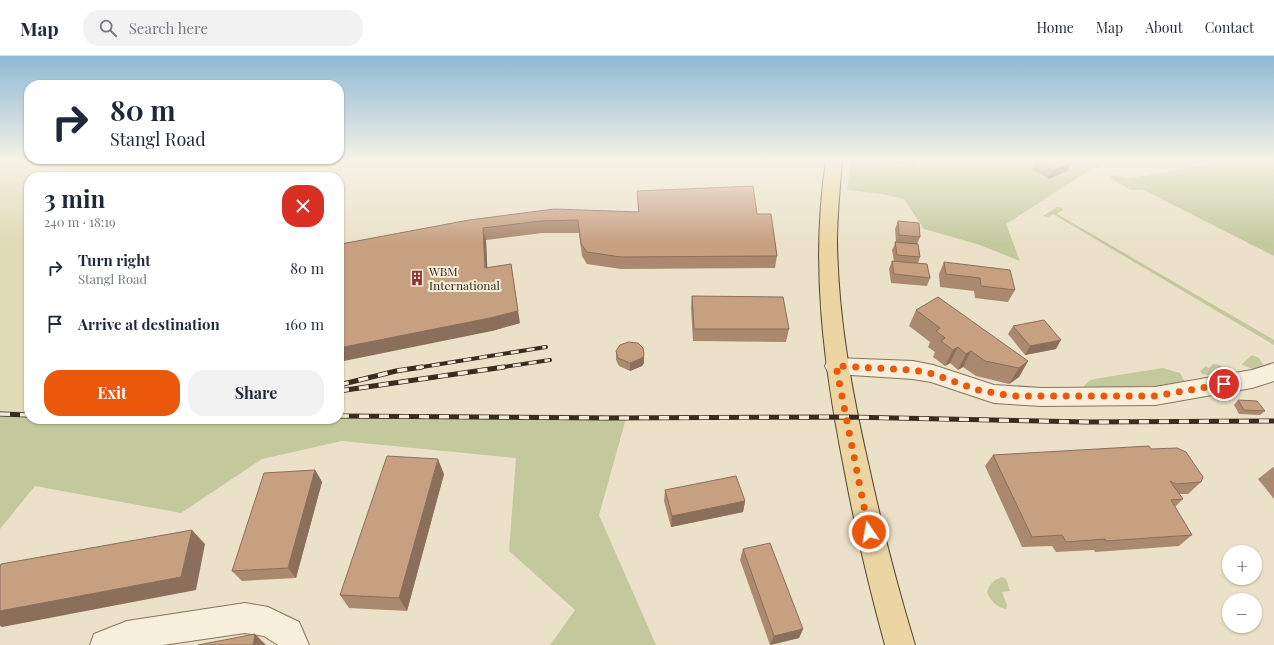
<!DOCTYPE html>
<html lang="en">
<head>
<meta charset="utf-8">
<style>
  :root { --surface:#fff; --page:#f2f2f3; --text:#1f2937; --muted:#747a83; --line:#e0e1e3; --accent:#ea580c }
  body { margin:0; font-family:"Playfair Display",serif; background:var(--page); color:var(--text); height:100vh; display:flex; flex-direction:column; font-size:15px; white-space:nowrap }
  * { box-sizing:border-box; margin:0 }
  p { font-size:13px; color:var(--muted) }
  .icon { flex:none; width:22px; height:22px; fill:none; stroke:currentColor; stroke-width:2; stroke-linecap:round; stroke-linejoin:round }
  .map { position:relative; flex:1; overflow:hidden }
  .sheet { position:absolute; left:24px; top:116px; width:320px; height:252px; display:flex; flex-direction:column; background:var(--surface); border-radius:16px; box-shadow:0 1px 3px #0004 }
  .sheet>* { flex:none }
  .banner { position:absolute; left:24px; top:24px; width:320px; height:84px; border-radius:16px; box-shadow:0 1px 3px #0004; background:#fff; color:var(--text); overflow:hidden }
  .buttons { position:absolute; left:1222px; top:489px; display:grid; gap:8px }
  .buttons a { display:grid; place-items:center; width:40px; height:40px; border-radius:50%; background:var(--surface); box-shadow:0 1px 3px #0004; font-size:20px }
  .pin { position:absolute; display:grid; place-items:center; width:34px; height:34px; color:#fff; margin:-17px; border:2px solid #fff; border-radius:50%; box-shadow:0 1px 4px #0007 }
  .me { position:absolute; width:44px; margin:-22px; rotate:348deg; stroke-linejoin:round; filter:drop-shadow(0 0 3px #0008) }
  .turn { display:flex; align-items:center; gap:14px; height:84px; padding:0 20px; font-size:18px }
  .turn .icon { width:52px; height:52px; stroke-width:2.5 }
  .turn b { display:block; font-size:28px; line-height:34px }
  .round { display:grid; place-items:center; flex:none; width:42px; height:42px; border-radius:16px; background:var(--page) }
  .headline { display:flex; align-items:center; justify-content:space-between; height:68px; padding:0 20px }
  h1 { font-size:24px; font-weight:700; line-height:30px }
  .primary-button { display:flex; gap:8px; margin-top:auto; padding:8px 20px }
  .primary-button a { flex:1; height:46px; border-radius:16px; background:var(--accent); color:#fff; font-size:16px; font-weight:700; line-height:46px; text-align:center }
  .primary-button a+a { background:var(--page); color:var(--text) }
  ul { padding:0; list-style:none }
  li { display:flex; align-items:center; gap:12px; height:56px; padding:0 20px }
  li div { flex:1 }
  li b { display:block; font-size:15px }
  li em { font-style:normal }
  header { display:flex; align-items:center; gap:24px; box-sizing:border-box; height:56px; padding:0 20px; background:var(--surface); border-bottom:1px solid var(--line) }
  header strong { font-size:19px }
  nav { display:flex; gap:22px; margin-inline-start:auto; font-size:14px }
  .search { width:280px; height:36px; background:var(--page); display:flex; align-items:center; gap:10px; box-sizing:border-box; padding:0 14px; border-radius:16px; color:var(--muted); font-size:15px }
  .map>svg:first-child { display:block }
  .farmland { fill:#e0dab6 }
  .green { fill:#c3c99d }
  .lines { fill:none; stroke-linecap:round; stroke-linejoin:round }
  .minor-casing { stroke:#86745e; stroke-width:2 }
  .major-casing { stroke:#554332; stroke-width:2 }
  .minor { fill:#f7efdb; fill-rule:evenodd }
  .major { fill:#ebd6a3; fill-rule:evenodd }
  .rail-far1-casing { stroke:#382c21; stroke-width:4 }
  .rail-casing { stroke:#382c21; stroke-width:5 }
  .rail-far1 { stroke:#f3ecd7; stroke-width:2.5; stroke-dasharray:8; stroke-linecap:butt }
  .rail { stroke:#f3ecd7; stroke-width:3.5; stroke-dasharray:10; stroke-linecap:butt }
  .wall { fill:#ab896f }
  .shaded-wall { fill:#8b6f5a }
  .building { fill:#c79f81; stroke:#8b6f5a }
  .route { stroke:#ea580c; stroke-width:7; stroke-dasharray:0 12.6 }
  .labels { text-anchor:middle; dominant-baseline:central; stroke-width:4; stroke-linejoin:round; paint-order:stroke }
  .poi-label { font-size:12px; fill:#382c21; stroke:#f3ecd7; text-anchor:start }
</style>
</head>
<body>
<header>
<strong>Map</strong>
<div class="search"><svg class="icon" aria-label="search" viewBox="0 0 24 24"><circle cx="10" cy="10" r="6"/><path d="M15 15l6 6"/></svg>Search here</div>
<nav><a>Home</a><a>Map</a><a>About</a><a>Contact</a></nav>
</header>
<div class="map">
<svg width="1274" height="589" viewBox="0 0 1274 589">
  <rect width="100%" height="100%" fill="#ebe1c8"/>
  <path class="farmland" d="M0,105H305L301,121H29V356L0,355Z"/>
  <path class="green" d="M851,105H1090L1101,111L1092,113L1006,168L1020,205L977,188L924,173L904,143L882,138L847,134Z
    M1226,105H1274V200L1144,134H1131L1108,121L1118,119L1127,123Z
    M1057,151L1062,152L1063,154L1057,158L1274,284V289L1053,158L1048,161L1043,160Z
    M1252,299L1259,302L1264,310L1255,314L1242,309V308Z
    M1213,308C1220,308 1227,312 1227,319L1224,321L1202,318L1200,315L1206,310L1209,312Z
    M1163,312L1180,317L1185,326L1183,328L1152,333L1085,332L1084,330L1089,325L1094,323Z
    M0,355L29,356V363H339V358L627,359L599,459L656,589H550L575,554L509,495L516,402L342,385L262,403L181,457L35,430L0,473Z
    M1002,521L1006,523L1010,535L1002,536L1007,549L1006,553C996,551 991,545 987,536C990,527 994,524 1002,521Z"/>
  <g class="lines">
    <defs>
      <path id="minor" d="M836,302L913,305L933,309L994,329L1042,332L1155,331L1252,314L1274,307V325L1252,332L1155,349L1042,350L994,347L931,326L913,323L836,318L828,316L825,310L828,304Z
        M245,547L268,551L299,566L309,589H278L264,580L245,577L163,589H90L94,578L127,565Z"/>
      <path id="major" d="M826,105H842C840,132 837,159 837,186C838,262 852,337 869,411C882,471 897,530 915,589H885C869,531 855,471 844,412C824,311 810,208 826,105Z"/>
    </defs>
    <use href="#minor" class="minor-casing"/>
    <use href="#major" class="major-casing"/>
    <use href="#minor" class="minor"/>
    <use href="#major" class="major"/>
    <defs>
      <path id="rail-far1" d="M416,312L546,291
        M497,312L550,304"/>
      <path id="rail" d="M339,329L396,315L422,311
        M339,335L504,311
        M0,358L29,359
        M339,360L609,362L846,361L1087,366L1274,365"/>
    </defs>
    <use href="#rail-far1" class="rail-far1-casing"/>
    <use href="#rail" class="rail-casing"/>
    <use href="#rail-far1" class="rail-far1"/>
    <use href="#rail" class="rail"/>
  </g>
  <path class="wall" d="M893,105H915L914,109L894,107Z
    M1036,105L1068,114L1049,123L1032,113Z
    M637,135L757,158L777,200L775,212L621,213L587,208L582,200L579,177H542L486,184L487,212L520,267L492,275L340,234L469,164L638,156Z
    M898,165L920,181L917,188L920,201L918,207L930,222L927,230L891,227L889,213L892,205H894L892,194L896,186L895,173Z
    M944,206L1015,234L1008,246L975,242L974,235L940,231L939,218Z
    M692,240L789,273L786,286L693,285L691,252Z
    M916,254L1028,305L1019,321L1009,328L976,320L963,311L958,314L950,307L945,310L933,301L935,296L928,291L930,286L909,270Z
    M1013,270L1056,293L1025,299L1008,278Z
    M616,295L644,307L642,310L630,315L619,310L616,304Z
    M1238,344L1265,355L1260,359L1239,358L1234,349Z
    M1151,393L1201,426L1188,438H1179L1183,443L1175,451L1192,479L1179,490L1095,496L1094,494L1056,496L1052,490L1022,491L985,410L993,399Z
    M1274,411V443L1258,423L1272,412Z
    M315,414L322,426L296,522L242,525L232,515Z
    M444,418L407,555L349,552L340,539Z
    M665,434L745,445L743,456L671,471L664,445Z
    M743,493L803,573L799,582L770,589L740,504Z"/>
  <path class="shaded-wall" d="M1072,105L1068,114L1049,123L1053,115Z
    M483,172L486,184L488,225L485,212Z
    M511,208L520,267L492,275L339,306V292Z
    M1061,284L1056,293L1025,299L1030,290Z
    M958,291L950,307L945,310L953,294Z
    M971,295L963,311L958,314L966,298Z
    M644,299V307L642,310L630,315V307Z
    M1028,305L1019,321L1009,328L1019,312Z
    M438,403L444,418L407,555L399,542Z
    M315,414L322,426L296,522L288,512Z
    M745,445L743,456L671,471L672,460Z
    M192,474L205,488L196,534L2,571L0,570V555Z
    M803,573L799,582L770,589L774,580Z
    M255,578L266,589H253Z"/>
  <path class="building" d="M1036,105H1072L1053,115Z
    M753,130L757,158H771L777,200L621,201L587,196L581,188L578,164L541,165L483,172L485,212L511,208L518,255L490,262L339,292V234H340L341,188L469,164L554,153L639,156L637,135Z
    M898,165L919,167L920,181L899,179Z
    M895,186L918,188L920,201L897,199Z
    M892,205L927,208L930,222L894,218Z
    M944,206L1010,214L1015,234L981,230L980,222L946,218Z
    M692,240L783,241L789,273H694Z
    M938,241L1028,305L1019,312L985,305L971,295L966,298L958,291L953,294L941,285L945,282L936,275L940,272L916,254Z
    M1044,264L1061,284L1030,290L1013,270Z
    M628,286L638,287L643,292L644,299L642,302L630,307L618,302L616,295L620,289Z
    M1238,344L1257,345L1265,355L1244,354Z
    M1149,390L1151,393L1177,392L1186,396L1203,421L1201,426L1176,428L1170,425L1183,443L1171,444L1192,479L1106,485L1105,483L1066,486L1062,479L1032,481L993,399Z
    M387,400L438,403L399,542L340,539Z
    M315,414L288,512L232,515L264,417Z
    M736,420L745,445L672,460L665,434Z
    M192,474L181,521L0,555V511L1,508Z
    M770,487L803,573L774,580L743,493Z
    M255,578L253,589H198Z"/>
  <linearGradient id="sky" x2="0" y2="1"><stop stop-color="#8fb9d5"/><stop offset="0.56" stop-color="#f6f2e6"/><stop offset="1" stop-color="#f6f2e6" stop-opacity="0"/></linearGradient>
  <rect width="1274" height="187" fill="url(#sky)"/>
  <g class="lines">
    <path class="route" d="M869,476L836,310L913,314L933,318L978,334L1012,340H1155L1224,328"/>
  </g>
  <defs>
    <symbol id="building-bare" viewBox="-9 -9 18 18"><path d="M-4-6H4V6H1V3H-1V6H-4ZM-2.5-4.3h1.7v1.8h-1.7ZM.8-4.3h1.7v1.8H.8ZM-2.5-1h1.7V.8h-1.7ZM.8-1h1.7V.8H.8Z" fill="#913433" stroke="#f3ecd7" stroke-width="2.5" paint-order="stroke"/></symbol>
  </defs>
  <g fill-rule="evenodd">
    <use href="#building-bare" x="406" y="211" width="22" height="22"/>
  </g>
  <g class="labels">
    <g class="poi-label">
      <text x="429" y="215">WBM<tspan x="429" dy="14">International</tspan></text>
    </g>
  </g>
</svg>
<div class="buttons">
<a>+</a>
<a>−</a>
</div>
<div class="pin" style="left:1224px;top:328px;background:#d93025"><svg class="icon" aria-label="arrive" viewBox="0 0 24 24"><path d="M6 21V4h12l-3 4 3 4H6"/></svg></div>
<svg class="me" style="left:869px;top:476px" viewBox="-20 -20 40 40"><circle r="17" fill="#ea580c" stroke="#fff" stroke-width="3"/><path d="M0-11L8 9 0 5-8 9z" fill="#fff"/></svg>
<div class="banner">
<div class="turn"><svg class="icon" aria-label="right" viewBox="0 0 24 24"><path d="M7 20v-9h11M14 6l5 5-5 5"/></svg><div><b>80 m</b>Stangl Road</div></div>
</div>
<section class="sheet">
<div class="headline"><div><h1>3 min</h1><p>240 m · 18:19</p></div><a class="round" style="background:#d93025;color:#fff"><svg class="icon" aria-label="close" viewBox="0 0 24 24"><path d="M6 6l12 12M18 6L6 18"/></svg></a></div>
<ul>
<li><svg class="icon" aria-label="right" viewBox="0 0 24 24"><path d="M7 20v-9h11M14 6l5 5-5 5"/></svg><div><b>Turn right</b><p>Stangl Road</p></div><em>80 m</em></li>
<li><svg class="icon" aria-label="arrive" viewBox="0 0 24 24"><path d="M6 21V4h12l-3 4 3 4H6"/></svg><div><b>Arrive at destination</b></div><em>160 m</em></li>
</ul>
<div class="primary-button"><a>Exit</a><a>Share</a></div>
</section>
</div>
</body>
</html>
